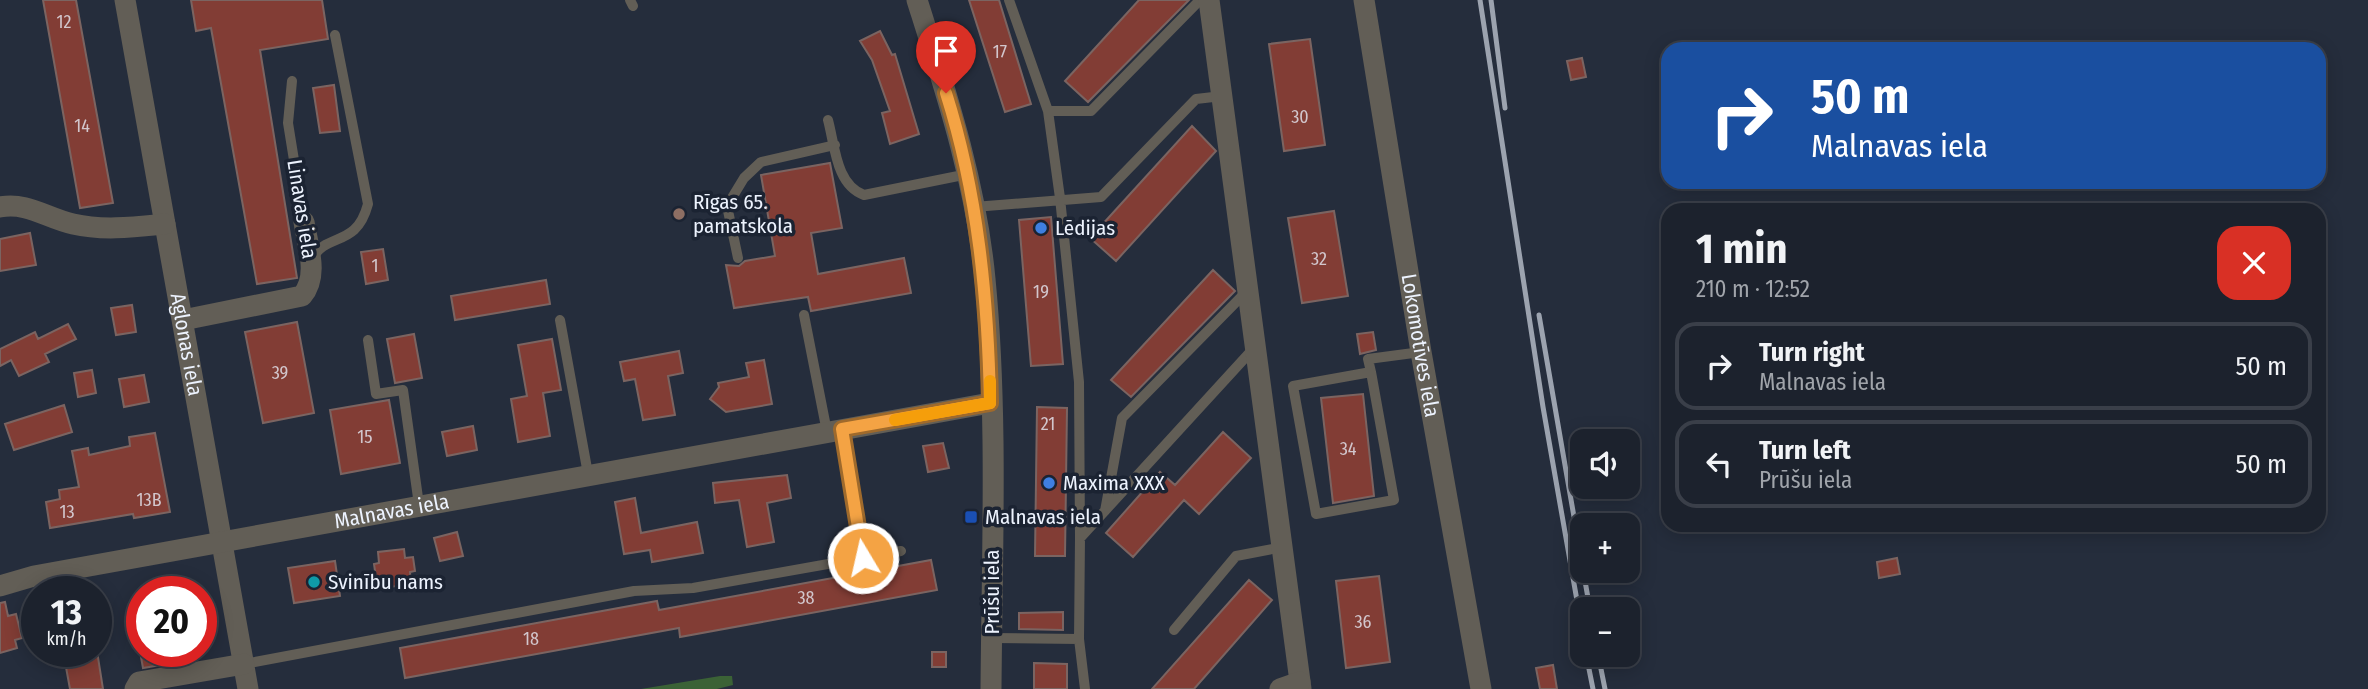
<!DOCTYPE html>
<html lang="en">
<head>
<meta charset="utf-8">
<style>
  :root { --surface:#1c222d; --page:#292f39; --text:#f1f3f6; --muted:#a0a4aa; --line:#3a3f49 }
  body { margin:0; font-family:"Fira Sans Condensed",sans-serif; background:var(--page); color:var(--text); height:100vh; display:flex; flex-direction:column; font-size:26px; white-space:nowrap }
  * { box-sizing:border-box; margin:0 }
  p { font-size:23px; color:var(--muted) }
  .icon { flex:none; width:38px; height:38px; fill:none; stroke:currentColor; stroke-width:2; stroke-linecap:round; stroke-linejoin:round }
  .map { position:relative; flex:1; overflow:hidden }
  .drawer { position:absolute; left:1661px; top:203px; width:665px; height:329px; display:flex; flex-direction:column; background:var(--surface); border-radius:21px; box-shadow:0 4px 18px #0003,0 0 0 2px var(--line) }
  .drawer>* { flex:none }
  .top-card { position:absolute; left:1661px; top:42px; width:665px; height:147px; border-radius:21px; box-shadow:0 4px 18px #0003,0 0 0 2px var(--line); background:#1a4fa0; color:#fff; overflow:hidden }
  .fabs { position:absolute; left:1570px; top:429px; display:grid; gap:14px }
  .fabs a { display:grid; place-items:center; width:70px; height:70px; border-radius:14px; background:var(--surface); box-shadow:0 4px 18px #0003,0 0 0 2px var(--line); font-size:35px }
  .speed { position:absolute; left:21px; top:576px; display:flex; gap:14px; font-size:35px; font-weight:700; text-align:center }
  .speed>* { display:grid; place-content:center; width:91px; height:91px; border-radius:50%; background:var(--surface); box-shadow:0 4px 18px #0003,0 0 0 2px var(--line); line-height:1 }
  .speed small { font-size:18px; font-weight:400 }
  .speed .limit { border:10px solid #d22; background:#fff; color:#111 }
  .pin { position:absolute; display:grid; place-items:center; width:60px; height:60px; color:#fff; margin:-72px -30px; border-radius:50% 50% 50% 0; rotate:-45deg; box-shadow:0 0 7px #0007 }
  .pin .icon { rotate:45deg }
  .me { position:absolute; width:77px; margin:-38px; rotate:351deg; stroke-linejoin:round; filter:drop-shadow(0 0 5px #0008) }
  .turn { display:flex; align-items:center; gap:24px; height:147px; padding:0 35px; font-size:32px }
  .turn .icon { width:91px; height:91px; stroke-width:2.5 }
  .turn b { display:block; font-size:49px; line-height:60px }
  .round { display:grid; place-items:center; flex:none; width:74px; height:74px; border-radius:21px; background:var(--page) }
  .summary { display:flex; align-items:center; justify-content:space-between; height:119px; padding:0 35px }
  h1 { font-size:42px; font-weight:700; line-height:52px }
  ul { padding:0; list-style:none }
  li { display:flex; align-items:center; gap:21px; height:88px; margin:0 14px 10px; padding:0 21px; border:4px solid var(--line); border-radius:21px }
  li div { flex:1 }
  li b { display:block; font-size:26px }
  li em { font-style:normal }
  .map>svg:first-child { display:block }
  .green { fill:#3b6236 }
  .building { fill:#823d35; stroke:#7b6461; stroke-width:2 }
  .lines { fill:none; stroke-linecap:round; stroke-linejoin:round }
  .service { stroke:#625e56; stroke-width:10 }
  .minor { stroke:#625e56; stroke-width:21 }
  .tertiary { stroke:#625e56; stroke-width:21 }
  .rail { stroke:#9ca3af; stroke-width:5 }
  .route-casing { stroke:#9f6a2c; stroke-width:18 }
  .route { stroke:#f4a344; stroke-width:12 }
  .slow { stroke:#f59e0b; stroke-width:12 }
  .education-dot { fill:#8d6e63; stroke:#1b2332; stroke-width:2.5 }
  .shop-dot { fill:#3f7fe0; stroke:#1b2332; stroke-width:2.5 }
  .transit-dot { fill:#1a4fb4; stroke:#1b2332; stroke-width:2.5 }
  .culture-dot { fill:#0f9aa8; stroke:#1b2332; stroke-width:2.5 }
  .labels { text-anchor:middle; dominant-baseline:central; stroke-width:7; stroke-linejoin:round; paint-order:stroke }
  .number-label { font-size:18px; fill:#d2c6cc }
  .poi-label { font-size:21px; fill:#edf3fe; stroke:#1b2332; text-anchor:start }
  .street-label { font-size:21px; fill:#edf3fe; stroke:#1b2332 }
</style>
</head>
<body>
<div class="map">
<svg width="2368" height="689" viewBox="0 0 2368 689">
  <rect width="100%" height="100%" fill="#252d3c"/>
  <path class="green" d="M720,676H732L733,685L717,689H641Z"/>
  <path class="building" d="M43,0H76L113,203L80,208Z
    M191,0H322L328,39L260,50L297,278L257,284L211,28L196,31Z
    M969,0H999L1031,104L1005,112Z
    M1139,0H1189L1088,102L1065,81Z
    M880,31L892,55L895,54L919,134L890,144L882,113L890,111L872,60L860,41Z
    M1310,39L1325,145L1284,151L1269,44Z
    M1582,58L1586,77L1571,80L1567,61Z
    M334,85L340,131L320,133L313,88Z
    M1192,126L1216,151L1116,261L1090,238Z
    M830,163L842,228L811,233L818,274L904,258L911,293L811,311L808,297L734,308L726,265L739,266L745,261L775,256L761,175Z
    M1334,211L1348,296L1302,303L1288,218Z
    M1051,217L1063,364L1031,366L1019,220Z
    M30,233L36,265L0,271V239Z
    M383,249L388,280L366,284L361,252Z
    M1213,270L1235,291L1131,397L1111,380Z
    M546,280L550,304L455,320L451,296Z
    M132,305L136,332L116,335L111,308Z
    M297,322L314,413L263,423L245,332Z
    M68,324L76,339L45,354L49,362L19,376L11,360L0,366V349L35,332L38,339Z
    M1373,332L1376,350L1360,354L1357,334Z
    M414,334L422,378L395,383L387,339Z
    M552,339L561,390L543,393L550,436L518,442L511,399L527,396L518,345Z
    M679,351L683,373L668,376L675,415L643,420L635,379L624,381L620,362Z
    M764,360L772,404L726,412L710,399L719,387L718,383L749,377L746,363Z
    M92,370L96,393L78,397L74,373Z
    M144,375L149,402L124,407L119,379Z
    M1363,394L1374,496L1333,503L1321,398Z
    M389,400L400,463L341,474L330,410Z
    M64,405L72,432L14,450L5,424Z
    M1037,407L1067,408L1065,556H1035Z
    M473,426L477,450L447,456L442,432Z
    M1223,432L1251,458L1199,514L1184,500L1133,557L1106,533L1160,472L1175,485Z
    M155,433L170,512L134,518L133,514L50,528L46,502L60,499L59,490L79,487L72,451L88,448L89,455L130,446L129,437Z
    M943,443L949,468L928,472L923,446Z
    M787,475L791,498L767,503L774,542L747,547L739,500L715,503L713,483Z
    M635,498L641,533L697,522L703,553L652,562L650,550L624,554L615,502Z
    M457,532L463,556L440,561L434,538Z
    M404,549L405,558L413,557L415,571L410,572L411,584L382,588L381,577L376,578L374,564L379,563L378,552Z
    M1897,558L1900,574L1879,578L1877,562Z
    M931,560L937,590L680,637L679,628L405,678L400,648L657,601L659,610Z
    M335,561L340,596L294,603L288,568Z
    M1379,576L1390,662L1346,668L1336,581Z
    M1249,580L1272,600L1194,689H1152Z
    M5,602L8,616L16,614L22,638L15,640L17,648L0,653V603Z
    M1063,612V630L1019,629V613Z
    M63,651H97L103,689H70Z
    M932,652H946V667H932Z
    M159,654L161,665L143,668L141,657Z
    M1034,663L1067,664V689H1034Z
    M1553,665L1557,689H1540L1536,668Z"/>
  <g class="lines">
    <path class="service" d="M630,0L633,6
      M1009,0L1048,111L1060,198L1079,382L1080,538
      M292,81L288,123L304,222
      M1048,111H1091L1200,0
      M828,120C835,146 836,185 864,195L968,174
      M974,207L1101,197L1196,99L1222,96
      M738,258L727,206L744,178L761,162L835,145
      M312,259C327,231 356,249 368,204L335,35
      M804,315L827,432
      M560,320L588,474
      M368,340L376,394L403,390L419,505
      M1371,372L1293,386L1316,514L1394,500L1371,372L1368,359L1421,352
      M842,429L863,558
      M1105,511L1122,418L1248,290
      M1174,630L1236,556L1283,547
      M991,638L1079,639
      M244,664L634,591L693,588L901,551
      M1085,689L1079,639L1080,538L1254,348"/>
    <g class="minor">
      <path id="s1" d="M125,0L248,689"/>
      <path d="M1209,0L1301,689"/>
      <path d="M0,207C28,202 46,218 73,224C103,231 135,227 165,224"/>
      <path d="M183,320L302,296C319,276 308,247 304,222"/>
      <path id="s2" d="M0,586L34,576L990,403"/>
      <path d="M135,689L139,682L244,664"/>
      <path d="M1280,689L1300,682"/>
    </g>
    <g class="tertiary">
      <path d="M917,0C946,92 976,183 985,279C998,414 992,553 991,689"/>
      <path id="s3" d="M1364,0L1421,352L1481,689"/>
    </g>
    <path class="rail" d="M1480,0L1543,407L1582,629
      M1491,0L1505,108
      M1539,315L1582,563
      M1583,570L1590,609
      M1586,654L1593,689
      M1598,654L1605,689"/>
  </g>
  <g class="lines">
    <defs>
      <path id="route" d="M863,558L842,429L990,403C988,298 978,194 946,93"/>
    </defs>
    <use href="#route" class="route-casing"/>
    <use href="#route" class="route"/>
    <path class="slow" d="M895,420L990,403V381"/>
  </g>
  <circle class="education-dot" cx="679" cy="214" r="7"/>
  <g class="shop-dot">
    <circle cx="1041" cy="228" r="7"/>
    <circle cx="1049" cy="483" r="7"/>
  </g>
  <rect class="transit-dot" x="964" y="510" width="14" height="14" rx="3.5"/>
  <circle class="culture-dot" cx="314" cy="582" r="7"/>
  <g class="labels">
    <g class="number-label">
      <text x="64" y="22">12</text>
      <text x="1000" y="52">17</text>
      <text x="1300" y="117">30</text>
      <text x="82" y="126">14</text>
      <text x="1319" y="259">32</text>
      <text x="375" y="266">1</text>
      <text x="1041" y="292">19</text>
      <text x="280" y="373">39</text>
      <text x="1048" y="424">21</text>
      <text x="365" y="437">15</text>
      <text x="1348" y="449">34</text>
      <text x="149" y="500">13B</text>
      <text x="67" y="512">13</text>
      <text x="806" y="598">38</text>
      <text x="1363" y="622">36</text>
      <text x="531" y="639">18</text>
    </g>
    <g class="poi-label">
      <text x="693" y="202">Rīgas 65.<tspan x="693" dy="24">pamatskola</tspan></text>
      <text x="1055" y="228">Lēdijas</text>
      <text x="1063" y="483">Maxima XXX</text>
      <text x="985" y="517">Malnavas iela</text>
      <text x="328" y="582">Svinību nams</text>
    </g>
    <g class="street-label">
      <text transform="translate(302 209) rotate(81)">Linavas iela</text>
      <text stroke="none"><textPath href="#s1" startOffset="350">Aglonas iela</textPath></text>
      <text stroke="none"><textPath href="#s3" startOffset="350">Lokomotīves iela</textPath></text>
      <text stroke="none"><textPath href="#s2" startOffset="399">Malnavas iela</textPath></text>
      <text transform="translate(992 592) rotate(-90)">Prūšu iela</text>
    </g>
  </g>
</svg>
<div class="fabs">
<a><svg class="icon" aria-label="sound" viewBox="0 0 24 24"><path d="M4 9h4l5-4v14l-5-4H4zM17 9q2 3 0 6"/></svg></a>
<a>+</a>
<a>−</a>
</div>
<div class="speed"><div>13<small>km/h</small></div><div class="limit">20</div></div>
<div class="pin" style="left:946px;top:93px;background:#d93025"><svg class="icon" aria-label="arrive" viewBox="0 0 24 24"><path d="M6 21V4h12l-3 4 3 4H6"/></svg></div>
<svg class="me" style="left:863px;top:558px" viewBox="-20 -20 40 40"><circle r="17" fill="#f4a344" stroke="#fff" stroke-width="3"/><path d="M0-11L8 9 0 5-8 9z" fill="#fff"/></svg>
<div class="top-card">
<div class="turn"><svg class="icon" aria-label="right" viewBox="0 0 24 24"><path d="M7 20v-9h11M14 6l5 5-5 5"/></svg><div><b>50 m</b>Malnavas iela</div></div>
</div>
<section class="drawer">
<div class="summary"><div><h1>1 min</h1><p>210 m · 12:52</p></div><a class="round" style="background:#d93025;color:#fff"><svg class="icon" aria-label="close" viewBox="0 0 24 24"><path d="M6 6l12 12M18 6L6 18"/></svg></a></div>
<ul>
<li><svg class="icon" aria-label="right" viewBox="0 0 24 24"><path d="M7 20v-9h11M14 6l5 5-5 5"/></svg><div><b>Turn right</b><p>Malnavas iela</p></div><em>50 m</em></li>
<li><svg class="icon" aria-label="left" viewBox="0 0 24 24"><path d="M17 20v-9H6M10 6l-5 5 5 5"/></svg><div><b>Turn left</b><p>Prūšu iela</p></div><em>50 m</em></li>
</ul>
</section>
</div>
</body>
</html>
